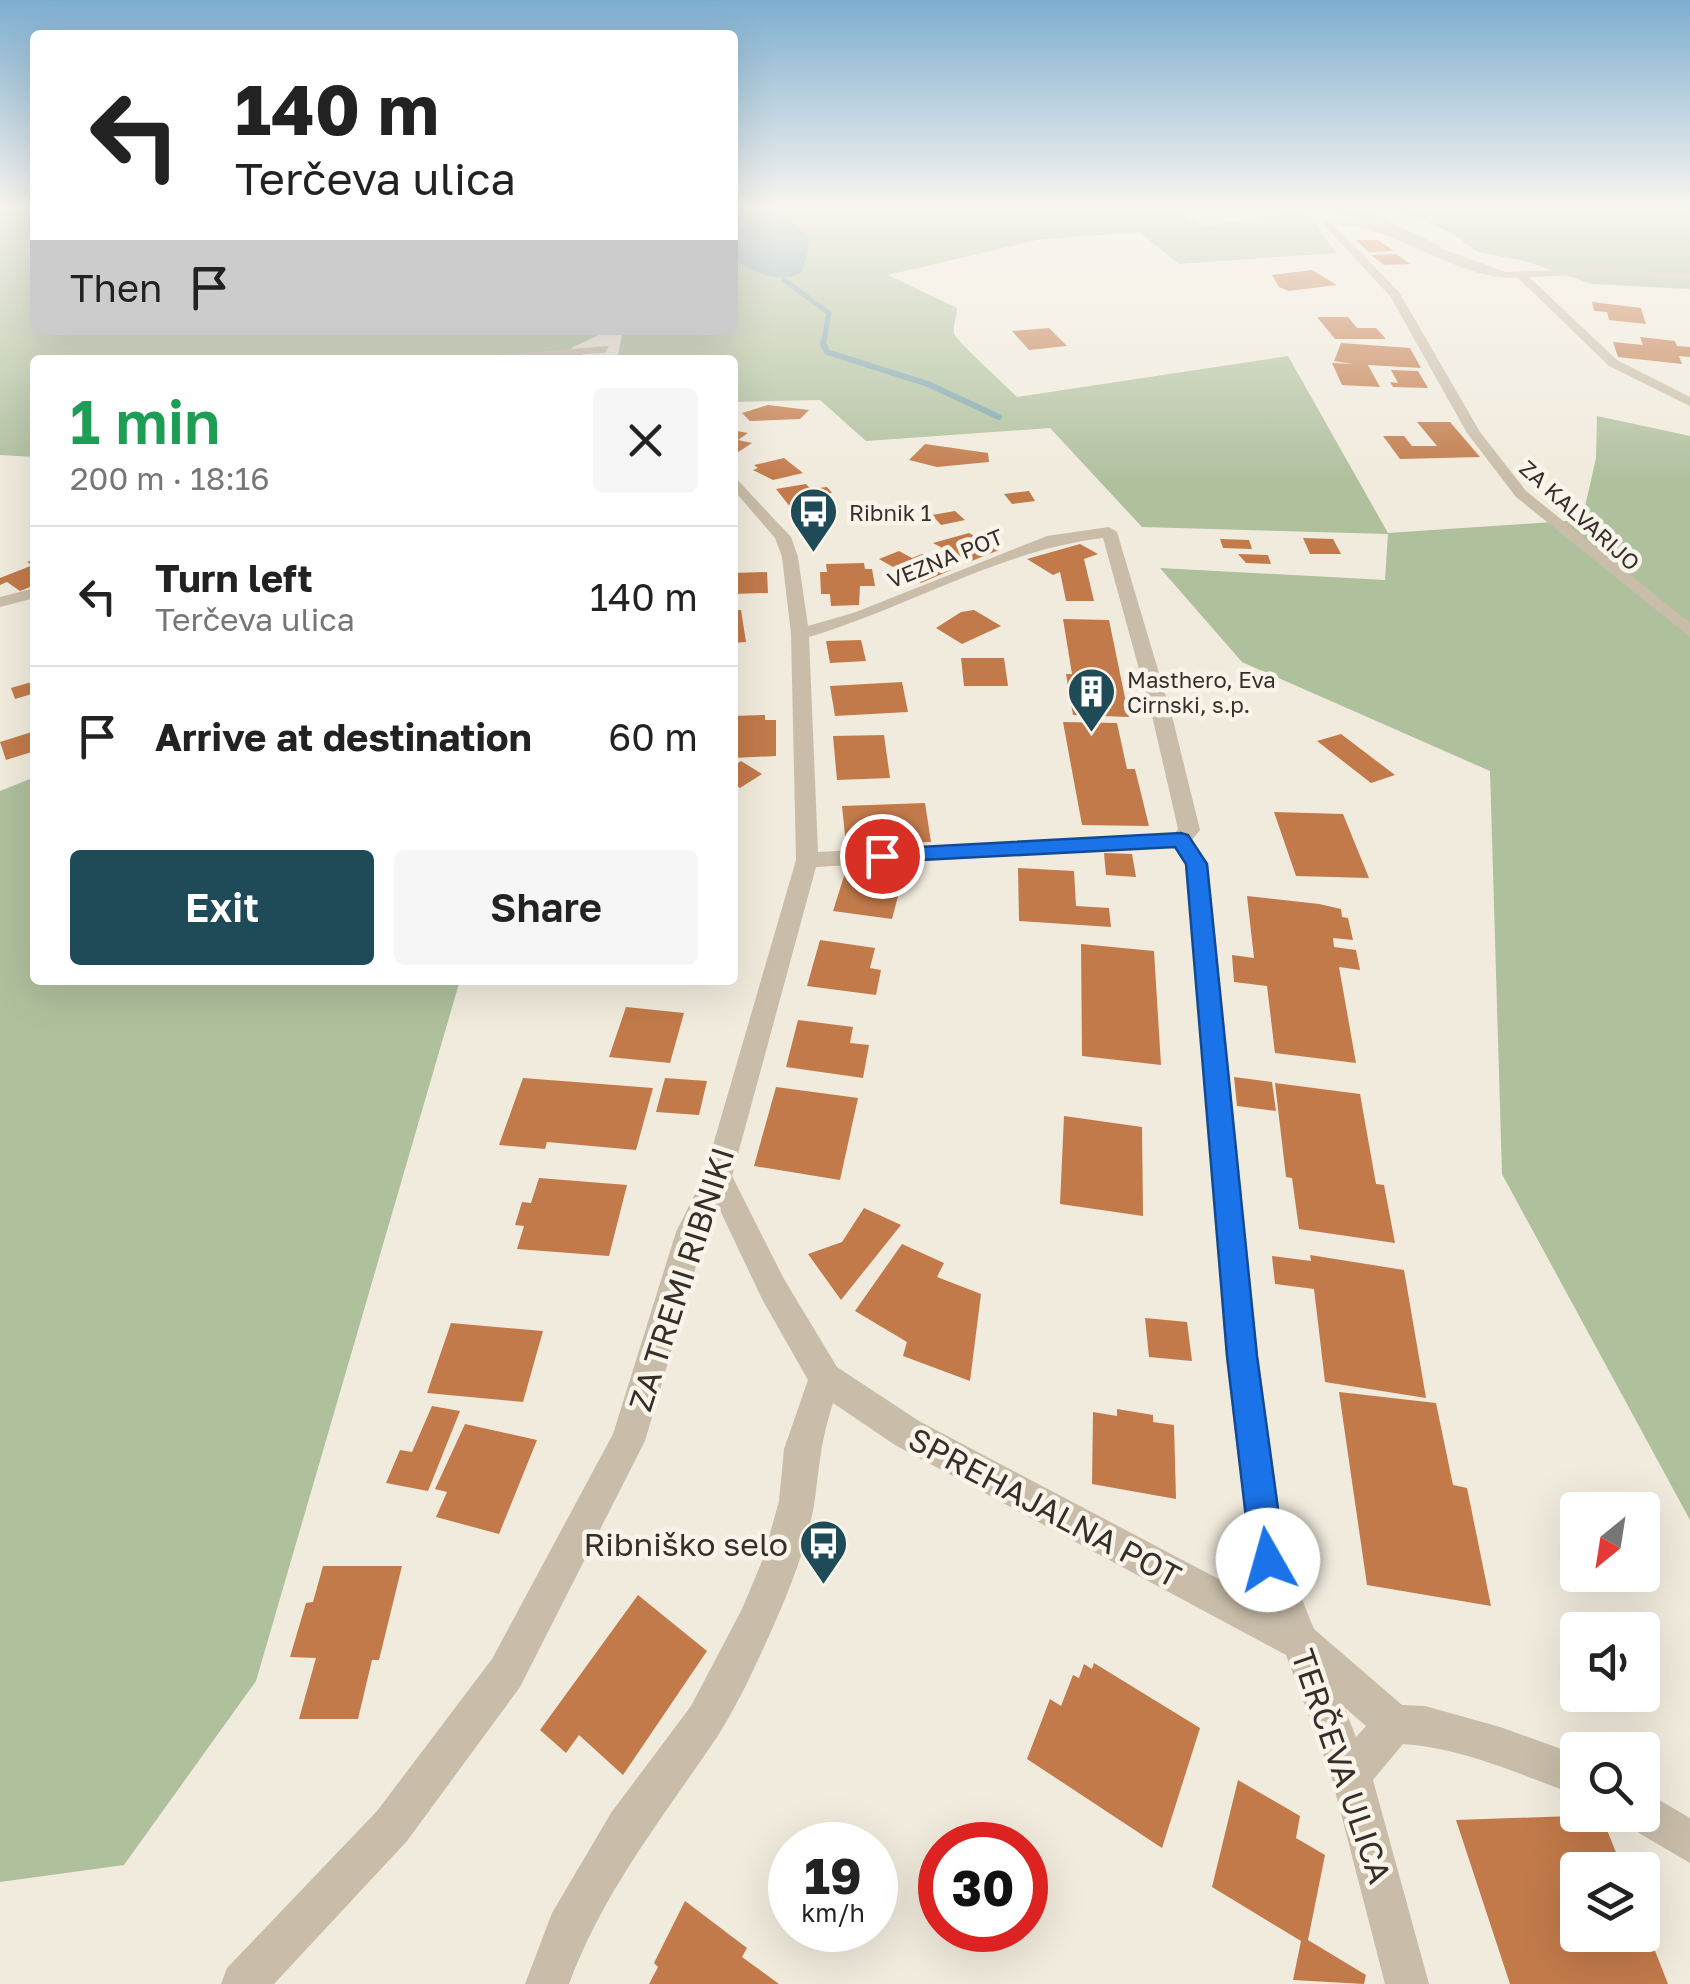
<!DOCTYPE html>
<html lang="en">
<head>
<meta charset="utf-8">
<style>
  :root { --surface:#fff; --page:#f6f6f6; --text:#222; --muted:#767676; --line:#e0e0e0; --accent:#1f4a57 }
  body { margin:0; font-family:"Golos Text",sans-serif; background:var(--page); color:var(--text); height:100vh; display:flex; flex-direction:column; font-size:38px; white-space:nowrap }
  * { box-sizing:border-box; margin:0 }
  p { font-size:32px; color:var(--muted) }
  .icon { flex:none; width:55px; height:55px; fill:none; stroke:currentColor; stroke-width:2; stroke-linecap:round; stroke-linejoin:round }
  .map { position:relative; flex:1; overflow:hidden }
  .side { position:absolute; left:30px; top:355px; width:708px; height:630px; display:flex; flex-direction:column; background:var(--surface); border-radius:10px; box-shadow:0 10px 40px #0002 }
  .side>* { flex:none }
  .guide { position:absolute; left:30px; top:30px; width:708px; height:305px; border-radius:10px; box-shadow:0 10px 40px #0002; background:#fff; color:var(--text); overflow:hidden }
  .needle { width:65px; rotate:210deg }
  .buttons { position:absolute; left:1560px; top:1492px; display:grid; gap:20px }
  .buttons a { display:grid; place-items:center; width:100px; height:100px; border-radius:10px; background:var(--surface); box-shadow:0 10px 40px #0002; font-size:50px }
  .speed { position:absolute; left:768px; top:1822px; display:flex; gap:20px; font-size:50px; font-weight:700; text-align:center }
  .speed>* { display:grid; place-content:center; width:130px; height:130px; border-radius:50%; background:var(--surface); box-shadow:0 10px 40px #0002; line-height:1 }
  .speed small { font-size:25px; font-weight:400 }
  .speed .limit { border:15px solid #d22; background:#fff; color:#111 }
  .pin { position:absolute; display:grid; place-items:center; width:85px; height:85px; color:#fff; margin:-42px; border:5px solid #fff; border-radius:50%; box-shadow:0 2px 10px #0007 }
  .me { position:absolute; width:110px; margin:-55px; rotate:353deg; stroke-linejoin:round; filter:drop-shadow(0 0 8px #0008) }
  .turn { display:flex; align-items:center; gap:35px; height:210px; padding:0 40px; font-size:45px }
  .turn .icon { width:130px; height:130px; stroke-width:2.5 }
  .turn b { display:block; font-size:70px; line-height:85px }
  .then { display:flex; align-items:center; height:95px; padding:0 40px; background:#0003; gap:20px; font-size:38px }
  .round { display:grid; place-items:center; flex:none; width:105px; height:105px; border-radius:10px; background:var(--page) }
  .summary { display:flex; align-items:center; justify-content:space-between; height:170px; padding:0 40px }
  h1 { font-size:60px; font-weight:600; line-height:75px; color:#1e9e55 }
  .action { display:flex; gap:20px; margin-top:auto; padding:20px 40px }
  .action a { flex:1; height:115px; border-radius:10px; background:var(--accent); color:#fff; font-size:40px; font-weight:600; line-height:115px; text-align:center }
  .action a+a { background:var(--page); color:var(--text) }
  ul { padding:0; list-style:none }
  li { display:flex; align-items:center; gap:30px; height:140px; padding:0 40px; border-top:2px solid var(--line) }
  li div { flex:1 }
  li b { display:block; font-size:38px }
  li em { font-style:normal }
  .map>svg:first-child { display:block }
  .green { fill:#afc09d }
  .water { fill:#7ca4ad }
  .lines { fill:none; stroke-linecap:round; stroke-linejoin:round }
  .stream-far1 { stroke:#7ca4ad; stroke-width:5 }
  .stream { stroke:#7ca4ad; stroke-width:6 }
  .building { fill:#c27a4a }
  .street { fill:#c9bda9; fill-rule:evenodd }
  .route { fill:#1a73e8; stroke:#114b97; stroke-width:2.5 }
  .labels { text-anchor:middle; dominant-baseline:central; stroke-width:9; stroke-linejoin:round; paint-order:stroke }
  .far-poi-label { font-size:22px; fill:#362f29; stroke:#f9f4e9; text-anchor:start }
  .far-street-label { font-size:22px; fill:#362f29; stroke:#f9f4e9 }
  .near-street-label { font-size:32px; fill:#362f29; stroke:#f9f4e9 }
  .near-poi-label { font-size:32px; fill:#362f29; stroke:#f9f4e9; text-anchor:end }
</style>
</head>
<body>
<div class="map">
<svg width="1690" height="1984" viewBox="0 0 1690 1984">
  <rect width="100%" height="100%" fill="#f1ebdd"/>
  <path class="green" d="M0,206H35V330H598L597,336L571,348L592,360H35V457L0,455Z
    M733,206H1167L1202,227L1298,212L1309,216L1336,253L1179,264L1139,232L1037,240L888,275L957,308C957,317 953,325 954,333C954,339 1008,387 1017,397L1288,356L1388,533L1582,520L1596,458L1597,416L1690,436V1520L1502,1174L1490,771L1242,662L1160,568L1385,580L1388,534L1142,527L1050,428L866,441L820,400L733,402L732,360H617L623,330H732Z
    M1321,206H1355L1441,246L1438,249Z
    M1387,206H1690V289L1592,284L1528,262L1478,252L1450,232Z
    M35,777V980H460L256,1681L124,1865L0,1882V791Z"/>
  <path class="water" d="M733,206H774L811,240L802,272C778,287 756,271 733,260Z"/>
  <g class="lines">
    <path class="stream-far1" d="M784,280L829,313L823,346"/>
    <path class="stream" d="M823,343L827,352L928,384L999,417"/>
  </g>
  <path class="building" d="M1356,240H1378L1394,251L1369,252Z
    M1396,254L1410,264L1384,265L1371,255Z
    M1312,270L1337,285L1289,291L1279,287L1272,275Z
    M1592,302L1641,308L1646,324L1609,320L1607,312L1594,311Z
    M1317,317H1348L1357,328H1376L1386,339H1335Z
    M1049,328L1067,346L1029,350L1012,331Z
    M1640,337L1675,341L1677,346L1690,347V357L1679,356L1682,364L1618,357L1613,342L1643,345Z
    M1341,343L1410,348L1421,368L1368,365L1380,387L1342,385L1332,363L1353,364L1334,361Z
    M1391,370L1418,371L1428,388L1393,387L1390,382L1398,383Z
    M768,405L809,410L800,419L750,421L742,413Z
    M1417,422H1450L1480,457L1400,459L1383,436H1404L1412,446H1437Z
    M732,430L748,433L738,440L752,443L732,456Z
    M925,444L988,453L989,462L937,467L909,460Z
    M784,458L803,473L773,480L753,470L758,468L754,465Z
    M806,484L811,489L827,487L832,493L816,495L823,503L791,508L776,489Z
    M1029,491L1035,501L1012,504L1004,494Z
    M955,511L965,520L941,525L932,515Z
    M969,533L999,550L969,562L933,543Z
    M1303,538L1333,539L1341,554H1310Z
    M1220,539L1249,540L1252,549L1223,548Z
    M1080,544L1098,554L1084,559L1094,601H1066L1060,572L1053,575L1027,559Z
    M899,551L912,558L922,554L951,570L921,583L879,559Z
    M1238,554L1268,555L1271,564L1246,563Z
    M35,559V585L20,591L7,582L0,585V578L33,565L27,562Z
    M864,563L865,569H872L875,586H860L859,605L831,606L830,594H821L820,572H827L826,564Z
    M767,572L768,593L732,594V573Z
    M732,610H741L746,642L732,643Z
    M974,610L1001,626L962,644L936,628L961,612Z
    M1063,619L1109,620L1129,717L1073,715L1066,674H1072Z
    M861,640L866,661L830,663L826,641Z
    M961,658H1004L1008,686H964Z
    M35,681V693L15,699L11,688Z
    M902,682L908,712L835,716L830,686Z
    M765,715V720H776V756L732,758V716Z
    M1063,722L1117,723L1127,769H1135L1149,826L1082,825Z
    M35,731V751L6,760L0,742Z
    M1341,734L1395,775L1371,783L1317,741Z
    M884,735L890,778L837,780L833,736Z
    M741,761L762,774L740,788L732,783V767Z
    M925,803L931,842L846,845L842,806Z
    M1274,812L1343,814L1369,878L1296,876Z
    M1104,853L1132,854L1136,877L1106,875Z
    M1018,868L1074,871L1076,906L1109,908L1111,927L1019,921Z
    M845,873L902,881L892,919L833,911Z
    M1247,896L1319,904L1341,909L1342,917L1348,918L1353,940L1333,938L1334,947L1356,950L1360,970L1339,967L1356,1063L1275,1053L1267,986L1234,982L1232,955L1254,958Z
    M820,940L875,948L870,968L881,970L876,995L807,986Z
    M1081,944L1154,951L1161,1065L1082,1056Z
    M626,1007L684,1013L670,1063L609,1057Z
    M798,1020L853,1027L850,1043L869,1045L863,1078L786,1067Z
    M1234,1077L1272,1082L1276,1111L1237,1106Z
    M523,1078L653,1088L636,1150L547,1142L545,1149L499,1145Z
    M665,1078L707,1081L699,1115L656,1112Z
    M1275,1083L1360,1094L1376,1184L1384,1185L1395,1243L1299,1229L1292,1178L1286,1177Z
    M776,1087L858,1098L840,1180L754,1166Z
    M1064,1116L1142,1127L1143,1216L1060,1204Z
    M539,1178L627,1185L609,1256L517,1249L524,1226L515,1225L522,1202L531,1203Z
    M864,1208L901,1225L841,1300L808,1254L842,1242Z
    M902,1244L944,1263L937,1277L981,1294L970,1381L903,1356L907,1342L855,1311Z
    M1310,1255L1404,1270L1426,1398L1325,1382L1314,1289L1275,1284L1272,1256L1311,1261Z
    M1145,1318L1187,1322L1192,1361L1149,1357Z
    M451,1323L543,1331L523,1402L427,1393Z
    M1339,1392L1436,1403L1453,1485L1467,1488L1491,1606L1367,1585Z
    M432,1406L460,1411L428,1491L386,1483L400,1450L412,1452Z
    M1117,1409L1153,1415V1422L1174,1425L1176,1499L1092,1484L1093,1412L1117,1416Z
    M465,1424L537,1440L499,1534L436,1517L447,1492L435,1489Z
    M323,1566H402L379,1660H372L358,1719H299L316,1658L290,1657L306,1603L313,1602Z
    M638,1595L707,1651L623,1775L579,1735L566,1753L540,1730Z
    M1094,1663L1200,1728L1162,1848L1027,1759L1050,1699L1061,1706L1073,1675L1079,1678L1084,1664L1092,1669Z
    M1238,1780L1300,1816L1296,1838L1325,1855L1308,1940L1366,1975L1364,1984L1293,1980L1301,1941L1212,1887Z
    M1601,1815L1623,1870H1578V1935H1642L1643,1920L1668,1984H1510L1456,1820Z
    M685,1901L747,1948L742,1957L779,1984H649L658,1967L654,1963Z"/>
  <g class="lines">
    <path class="street" d="M1326,219L1361,220L1506,272L1603,268L1690,274V280L1603,274L1529,277L1617,360L1690,397V406L1609,366L1518,278C1454,280 1397,225 1334,225L1399,292L1480,432L1526,491L1690,623V637L1516,497L1467,433L1390,296L1323,224Z
      M609,346L605,353L478,360L484,356Z
      M732,474L791,537L798,557L808,626L856,612L1047,536L1109,527L1117,532L1173,720L1200,830L1192,840L1208,864L1258,1356L1286,1560L1314,1629L1402,1705L1425,1706L1500,1727L1578,1755V1796C1522,1775 1463,1748 1403,1744L1373,1780L1429,1984H1385L1331,1775L1286,1655L895,1445L833,1403C821,1441 820,1460 815,1499C808,1545 788,1594 769,1636C754,1669 737,1706 717,1737C662,1819 604,1890 569,1984H525L552,1913L611,1813L691,1706L742,1609L763,1559L779,1501L784,1449L808,1380L762,1299L718,1206L706,1232L645,1441L520,1687L407,1841L274,1984H221L227,1968L377,1811L492,1659L613,1434L676,1232L704,1176L796,860L791,634L782,557L775,538L732,488ZM1103,538L1153,720L1178,829L1175,833L818,852L809,637C907,608 1001,550 1103,538ZM1175,847L1186,864L1226,1356L1250,1560L1266,1604L919,1421L837,1367L784,1279L732,1176L816,867ZM1344,1707L1366,1726L1356,1737Z
      M35,588V598L0,607V597Z
      M1642,1790L1690,1818V1863L1627,1826L1623,1815H1642Z"/>
  </g>
  <linearGradient id="sky" x2="0" y2="1"><stop stop-color="#7daed0"/><stop offset="0.43" stop-color="#f9f6f0"/><stop offset="1" stop-color="#f9f6f0" stop-opacity="0"/></linearGradient>
  <rect width="1690" height="484" fill="url(#sky)"/>
  <path class="route" d="M1181,833L1188,835L1207,864L1257,1356L1285,1560L1280,1572L1268,1577L1256,1572L1251,1560L1227,1356L1186,864L1175,847L882,862L872,856L882,849Z"/>
  <defs>
    <symbol id="bus-pin" viewBox="-11 -11 22 30"><path d="M0 17L-7.5 6A9.5 9.5 0 1 1 7.5 6Z" fill="#1f4a57" stroke="#f9f4e9"/><path d="M-5-6H5V4H4V6H2V4H-2V6H-4V4H-5ZM-3.5-4V0h7V-4ZM-3.5 1.2v1.5H-2V1.2ZM2 1.2v1.5H3.5V1.2Z" fill="#fff"/></symbol>
    <symbol id="building-pin" viewBox="-11 -11 22 30"><path d="M0 17L-7.5 6A9.5 9.5 0 1 1 7.5 6Z" fill="#1f4a57" stroke="#f9f4e9"/><path d="M-4-6H4V6H1V3H-1V6H-4ZM-2.5-4.3h1.7v1.8h-1.7ZM.8-4.3h1.7v1.8H.8ZM-2.5-1h1.7V.8h-1.7ZM.8-1h1.7V.8H.8Z" fill="#fff"/></symbol>
  </defs>
  <g fill-rule="evenodd">
    <use href="#bus-pin" x="786" y="484" width="55" height="75"/>
    <use href="#building-pin" x="1064" y="664" width="55" height="75"/>
    <use href="#bus-pin" x="796" y="1516" width="55" height="75"/>
  </g>
  <g class="labels">
    <g class="far-poi-label">
      <text x="849" y="512">Ribnik 1</text>
      <text x="1127" y="679">Masthero, Eva<tspan x="1127" dy="25">Cirnski, s.p.</tspan></text>
    </g>
    <g class="far-street-label">
      <text transform="translate(1580 515) rotate(42)">ZA KALVARIJO</text>
      <text transform="translate(945 558) rotate(-22)">VEZNA POT</text>
    </g>
    <g class="near-street-label">
      <text transform="translate(681 1279) rotate(-72)">ZA TREMI RIBNIKI</text>
      <text transform="translate(1045 1507) rotate(28)">SPREHAJALNA POT</text>
      <text transform="translate(1342 1766) rotate(71)">TERČEVA ULICA</text>
    </g>
    <g class="near-poi-label">
      <text x="788" y="1544">Ribniško selo</text>
    </g>
  </g>
</svg>
<div class="buttons">
<a><svg class="needle" viewBox="-14 -14 28 28"><path d="M0-13l5 13h-10z" fill="#e53935"/><path d="M0 13l5-13h-10z" fill="#767676"/></svg></a>
<a><svg class="icon" aria-label="sound" viewBox="0 0 24 24"><path d="M4 9h4l5-4v14l-5-4H4zM17 9q2 3 0 6"/></svg></a>
<a><svg class="icon" aria-label="search" viewBox="0 0 24 24"><circle cx="10" cy="10" r="6"/><path d="M15 15l6 6"/></svg></a>
<a><svg class="icon" aria-label="layers" viewBox="0 0 24 24"><path d="M12 4l9 5-9 5-9-5zM3 14l9 5 9-5"/></svg></a>
</div>
<div class="speed"><div>19<small>km/h</small></div><div class="limit">30</div></div>
<div class="pin" style="left:882px;top:856px;background:#d93025"><svg class="icon" aria-label="arrive" viewBox="0 0 24 24"><path d="M6 21V4h12l-3 4 3 4H6"/></svg></div>
<svg class="me" style="left:1268px;top:1560px" viewBox="-20 -20 40 40"><circle r="19" fill="#fff"/><path d="M0-13L10 11 0 6-10 11z" fill="#1a73e8"/></svg>
<div class="guide">
<div class="turn"><svg class="icon" aria-label="left" viewBox="0 0 24 24"><path d="M17 20v-9H6M10 6l-5 5 5 5"/></svg><div><b>140 m</b>Terčeva ulica</div></div>
<div class="then">Then<svg class="icon" aria-label="arrive" viewBox="0 0 24 24"><path d="M6 21V4h12l-3 4 3 4H6"/></svg></div>
</div>
<section class="side">
<div class="summary"><div><h1>1 min</h1><p>200 m · 18:16</p></div><a class="round"><svg class="icon" aria-label="close" viewBox="0 0 24 24"><path d="M6 6l12 12M18 6L6 18"/></svg></a></div>
<ul>
<li><svg class="icon" aria-label="left" viewBox="0 0 24 24"><path d="M17 20v-9H6M10 6l-5 5 5 5"/></svg><div><b>Turn left</b><p>Terčeva ulica</p></div><em>140 m</em></li>
<li><svg class="icon" aria-label="arrive" viewBox="0 0 24 24"><path d="M6 21V4h12l-3 4 3 4H6"/></svg><div><b>Arrive at destination</b></div><em>60 m</em></li>
</ul>
<div class="action"><a>Exit</a><a>Share</a></div>
</section>
</div>
</body>
</html>
